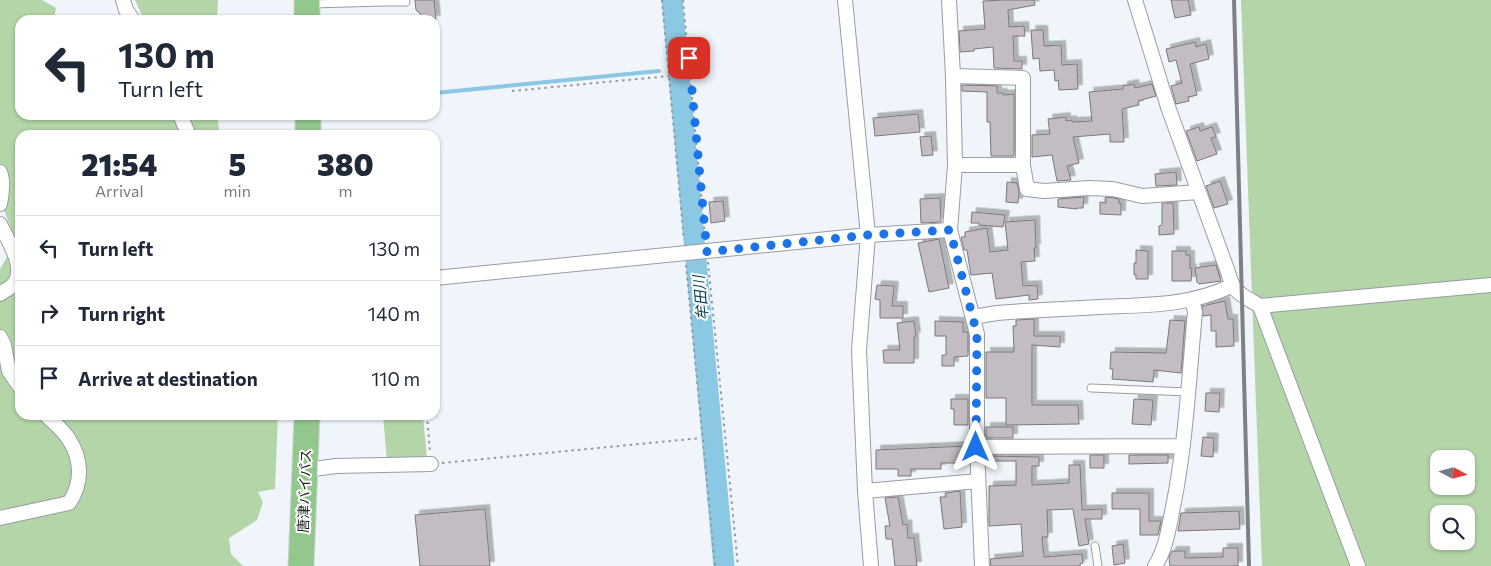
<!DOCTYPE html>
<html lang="en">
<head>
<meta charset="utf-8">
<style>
  :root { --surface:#fff; --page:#f6f6f7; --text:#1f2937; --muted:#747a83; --line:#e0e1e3 }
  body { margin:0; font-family:Commissioner,"Noto Sans JP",sans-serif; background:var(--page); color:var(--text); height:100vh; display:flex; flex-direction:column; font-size:19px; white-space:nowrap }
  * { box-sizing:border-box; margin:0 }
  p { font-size:16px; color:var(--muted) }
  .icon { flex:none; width:28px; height:28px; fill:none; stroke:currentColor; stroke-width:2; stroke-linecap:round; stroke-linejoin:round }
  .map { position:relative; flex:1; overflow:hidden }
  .side { position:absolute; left:15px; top:130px; width:425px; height:290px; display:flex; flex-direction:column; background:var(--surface); border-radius:15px; box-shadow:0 1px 4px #0004 }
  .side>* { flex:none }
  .guide { position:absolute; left:15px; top:15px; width:425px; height:105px; border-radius:15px; box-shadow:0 1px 4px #0004; background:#fff; color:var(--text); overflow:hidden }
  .needle { width:32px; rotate:97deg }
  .buttons { position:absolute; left:1430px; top:450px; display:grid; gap:10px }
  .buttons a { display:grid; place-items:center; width:45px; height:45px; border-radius:10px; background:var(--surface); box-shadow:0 1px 4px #0004; font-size:25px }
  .pin { position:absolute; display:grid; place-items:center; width:42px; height:42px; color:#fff; margin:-21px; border-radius:10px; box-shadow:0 2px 8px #0006 }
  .me { position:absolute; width:55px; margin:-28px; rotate:0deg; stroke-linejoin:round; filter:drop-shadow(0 0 4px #0008) }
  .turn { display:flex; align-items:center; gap:18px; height:105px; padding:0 20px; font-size:22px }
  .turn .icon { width:65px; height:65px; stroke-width:2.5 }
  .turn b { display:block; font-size:35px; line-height:42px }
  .eta { display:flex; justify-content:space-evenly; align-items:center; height:85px; text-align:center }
  .eta b { font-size:30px; font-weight:800; line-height:35px }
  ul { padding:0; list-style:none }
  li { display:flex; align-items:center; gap:15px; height:65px; padding:0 20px; border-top:1px solid var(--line) }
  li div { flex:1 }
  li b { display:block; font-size:19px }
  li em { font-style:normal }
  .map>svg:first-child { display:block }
  .green { fill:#b3d5a7; fill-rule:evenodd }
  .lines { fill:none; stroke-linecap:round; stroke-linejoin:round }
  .stream { stroke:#8bc8e4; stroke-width:4 }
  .river { stroke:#8bc8e4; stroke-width:21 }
  .building { fill:#c3bdc3; stroke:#7c777b; filter:url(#shadow) }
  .lane-casing { stroke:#989da2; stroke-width:9 }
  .street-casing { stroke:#989da2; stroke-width:16 }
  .highway-casing { stroke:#d3d3d3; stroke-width:27 }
  .path { stroke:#94989c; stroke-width:2; stroke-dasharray:2.5 4; stroke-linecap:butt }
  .lane { stroke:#fff; stroke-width:7 }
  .street { stroke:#fff; stroke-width:14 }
  .highway { stroke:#92c78d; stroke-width:25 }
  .rail { stroke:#7d8185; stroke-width:4 }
  .route { stroke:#1a73e8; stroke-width:9; stroke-dasharray:0 16.2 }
  .labels { text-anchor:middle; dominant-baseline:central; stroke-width:4; stroke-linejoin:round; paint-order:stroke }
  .street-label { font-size:14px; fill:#212325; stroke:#fff }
  .water-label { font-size:15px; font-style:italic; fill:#053c4f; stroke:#fff }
</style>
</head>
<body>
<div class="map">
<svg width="1491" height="566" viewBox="0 0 1491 566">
  <defs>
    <filter id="shadow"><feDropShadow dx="4.5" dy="-4.5" stdDeviation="0" flood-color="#0004"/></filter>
  </defs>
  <rect width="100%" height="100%" fill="#eff5fb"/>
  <path class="green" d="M0,0H42L56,8L54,20H20V115H217L220,135H20V415H278L275,489L258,492L263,502L257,520L229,538L231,554L243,566H0V269L16,242L0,199Z
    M135,0H218L217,20H144Z
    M1241,0H1491V566H1262ZM1439,459H1466V486H1439ZM1439,514H1466V541H1439Z
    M383,415H423L427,459L387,461Z"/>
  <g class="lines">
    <path class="stream" d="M435,93L659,71"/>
    <path class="river" d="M672,0L724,566"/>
  </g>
  <path class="building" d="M415,0H434L436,20H427L416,10Z
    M1003,0H1034L1035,5L1008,10L1009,27L1024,26L1025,36H1013L1014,61H1022V69L994,68L993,47L974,49V51L960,52L959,31L985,29L983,1Z
    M1171,0H1188L1191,15L1175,18Z
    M1031,30H1043L1044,46L1061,45L1062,65L1077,64L1078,89L1059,90L1058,80L1055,81L1054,70L1040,71L1039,58L1033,59Z
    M1195,42L1196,47L1206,44L1209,59L1190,64L1197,95L1188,97L1189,101L1176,104L1171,86L1182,83L1176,60L1169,62L1166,49Z
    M1134,84L1135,88L1152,84L1156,96L1138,101L1139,105L1122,109L1124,142H1110V134L1073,137L1079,163L1067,166L1071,180L1057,181L1052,155L1032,157V135L1050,134L1048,119L1066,117V121L1072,120V122L1092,121L1089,92L1123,89V86Z
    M962,85L997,86V93H1003V95L1014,94V156H991L990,122H987V92L962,91Z
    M918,114L920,132L875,136L873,118Z
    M1199,127L1200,131L1212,127L1216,137L1211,138L1217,154L1197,161L1186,131Z
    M931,136L933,155L922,156L920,137Z
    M1176,172L1177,185L1156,186L1155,174Z
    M1220,181L1228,204L1214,208L1206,186Z
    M1007,182L1017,183L1019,191L1018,203L1006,202Z
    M1084,197L1083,208H1077V209L1058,207V199Z
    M1106,197L1119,199V203H1121V215L1100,214V202L1106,203Z
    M940,198L941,222L921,223L920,199Z
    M723,201L725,221L711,223L709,202Z
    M1162,203H1173L1174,234L1159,235V226L1162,225Z
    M972,212L1005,215L1003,227L979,225V223H971Z
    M1035,220L1036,248H1034L1035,261L1021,262L1023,286L1037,285L1038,299L1029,300V295L996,299L992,273L971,275L967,250H964L961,237H965V232L987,228L990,252L1008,250L1005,222Z
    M939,239L949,288L929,292L918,243Z
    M1136,250L1148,251V279H1136V275H1134V263H1136Z
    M1172,251H1186V255H1190V269L1192,268L1191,281H1172Z
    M1216,265L1221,281L1199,284L1197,282L1195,268Z
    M877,285L894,286L892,306H903V318H880V300L875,299Z
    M1225,301L1228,319H1233L1234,346L1216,347V331H1211V315L1203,316L1202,306Z
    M1034,319V336H1060V347L1032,345V405H1078L1079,424L1006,425V398H986V352H1014L1013,326H1016V320Z
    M1170,320L1185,321L1181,373L1154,370L1153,382L1112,379L1113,369H1110L1111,352L1166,353Z
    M914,321L916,336L914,337V363H884L883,350H900L897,323Z
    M935,321L963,322V332H967L968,334V356L954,357V366H942V355H946V336H935Z
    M1206,393H1220L1219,412L1205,411Z
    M951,399H968V425H954V409H951Z
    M1134,399L1153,400L1151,425L1132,424Z
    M986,427H1013V438H986Z
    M1203,437L1214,438L1213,457L1201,456Z
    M968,446V463H941V469H911V476H898V469H876V450Z
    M1090,455H1104V468H1090Z
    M1129,455H1168V463L1129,464Z
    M986,456L1039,457V466H1032V485L1069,483V465H1080L1082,510L1102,509V519H1085L1089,544L1079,546L1073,509L1047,510L1048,537H1042L1044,557L1082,554L1083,563L1080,564V566H991L990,559L1023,556L1021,524L989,526V486L1016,485V461H986Z
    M960,491L962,527L944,529L940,497H946V493Z
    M1112,493H1149V521H1161L1158,535H1140V509H1112Z
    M898,497L903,525L907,524L908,538H914L917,566H895L892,539H886L885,526H890L885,498Z
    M485,509L490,566H420L415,515Z
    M1239,511L1240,529L1178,531L1181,513Z
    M1123,544L1125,563L1114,565L1112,546Z
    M1223,548H1238V566H1170L1169,557L1172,551H1185V558L1223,557Z"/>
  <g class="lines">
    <defs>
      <path id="lane" d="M384,2H406
        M312,4L384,2L385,0
        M1091,388L1188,392
        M1095,546L1098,566"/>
      <path id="street" d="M123,0L126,10L133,20
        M845,0L868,235L859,350L865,491L871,566
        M949,0L953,76L955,165L950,230L977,334V447L982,566
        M1135,0L1168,107L1228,272C1233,293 1242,295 1260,306L1491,285
        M953,76L1023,78V165L1027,189L1044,191L1089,188L1113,189L1142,196L1199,192
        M180,115L189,135
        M955,165H1023
        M0,172C4,182 2,194 0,204
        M0,224C7,240 28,268 13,285C10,288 4,291 0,294
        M435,278L868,235L950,230
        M1260,306L1358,566
        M973,317L997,313C1032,310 1066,309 1101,307C1145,305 1190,306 1231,286
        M0,337L4,345L9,371L20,387
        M977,447L1183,446
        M306,470L336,466L431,464
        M865,491L978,481
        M0,518L69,503C83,483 82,458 68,438C62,429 53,422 46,415
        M1155,566C1166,549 1169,527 1173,507C1186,443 1189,377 1195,312L1192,300"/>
      <path id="highway" d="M307,0V20
        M308,115V135
        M301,566L307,415"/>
    </defs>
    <use href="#lane" class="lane-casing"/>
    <use href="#street" class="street-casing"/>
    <use href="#highway" class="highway-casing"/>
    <path class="path" d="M662,0L684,240
      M683,0L705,238
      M512,91L669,76
      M708,262L738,566
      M686,265L715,566
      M427,415L430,452
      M442,463L701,438"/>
    <use href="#lane" class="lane"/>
    <use href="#street" class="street"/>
    <use href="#highway" class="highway"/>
    <path class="rail" d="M1234,0L1249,566"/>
  </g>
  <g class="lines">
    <path class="route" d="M689,58L707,252L868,235L950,230L977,334L976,447"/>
  </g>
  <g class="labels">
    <g class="street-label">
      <text transform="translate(304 491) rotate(-88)">唐津バイパス</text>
    </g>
    <g class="water-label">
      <text transform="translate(700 298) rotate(-95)">牟田川</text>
    </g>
  </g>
</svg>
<div class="buttons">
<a><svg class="needle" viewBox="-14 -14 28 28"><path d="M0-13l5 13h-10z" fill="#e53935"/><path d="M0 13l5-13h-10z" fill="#747a83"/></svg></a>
<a><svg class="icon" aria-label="search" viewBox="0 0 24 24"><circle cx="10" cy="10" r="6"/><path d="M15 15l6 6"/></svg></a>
</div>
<div class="pin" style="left:689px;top:58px;background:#d93025"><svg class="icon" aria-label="arrive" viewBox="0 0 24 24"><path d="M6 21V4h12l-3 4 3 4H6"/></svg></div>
<svg class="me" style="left:976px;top:447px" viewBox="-20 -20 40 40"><path d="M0-17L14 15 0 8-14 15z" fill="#1a73e8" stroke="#fff" stroke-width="4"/></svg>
<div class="guide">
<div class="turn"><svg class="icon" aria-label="left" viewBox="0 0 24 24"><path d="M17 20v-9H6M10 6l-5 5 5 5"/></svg><div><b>130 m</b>Turn left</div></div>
</div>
<section class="side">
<div class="eta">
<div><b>21:54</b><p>Arrival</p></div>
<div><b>5</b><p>min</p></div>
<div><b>380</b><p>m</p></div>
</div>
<ul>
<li><svg class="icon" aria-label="left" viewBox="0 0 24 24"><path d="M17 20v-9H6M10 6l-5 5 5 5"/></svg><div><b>Turn left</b></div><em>130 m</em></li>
<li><svg class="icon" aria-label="right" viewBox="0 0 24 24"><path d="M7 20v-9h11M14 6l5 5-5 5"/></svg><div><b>Turn right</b></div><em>140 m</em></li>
<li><svg class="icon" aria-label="arrive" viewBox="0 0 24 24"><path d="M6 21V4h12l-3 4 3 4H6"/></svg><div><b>Arrive at destination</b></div><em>110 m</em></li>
</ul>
</section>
</div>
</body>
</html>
